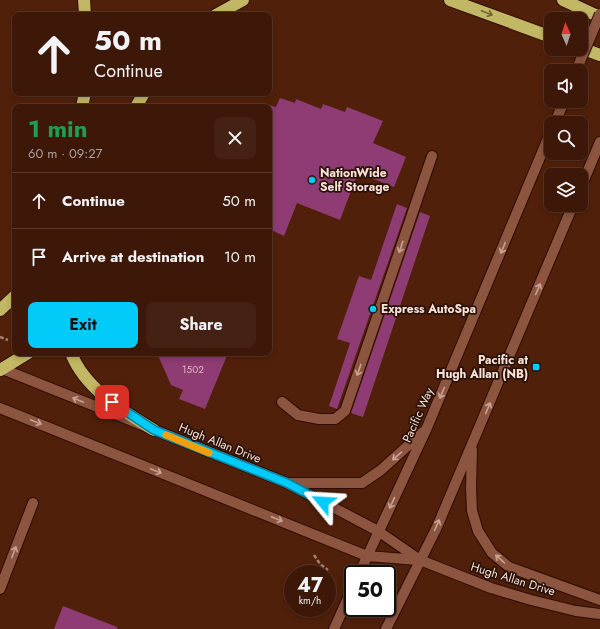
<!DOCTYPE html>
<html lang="en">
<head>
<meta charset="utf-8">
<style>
  :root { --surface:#3d1808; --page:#442112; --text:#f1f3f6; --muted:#ada09c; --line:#563729; --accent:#02cbf9 }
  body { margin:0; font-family:Jost,sans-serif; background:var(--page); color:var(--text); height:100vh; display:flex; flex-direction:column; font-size:15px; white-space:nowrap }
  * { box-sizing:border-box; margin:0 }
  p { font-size:13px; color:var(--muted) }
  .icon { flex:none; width:22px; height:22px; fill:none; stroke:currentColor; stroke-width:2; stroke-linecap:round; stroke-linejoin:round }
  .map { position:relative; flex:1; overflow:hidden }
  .side { position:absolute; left:12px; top:104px; width:260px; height:252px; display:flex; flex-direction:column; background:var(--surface); border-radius:8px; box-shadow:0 2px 6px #0003,0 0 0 1px var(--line) }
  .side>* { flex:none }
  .banner { position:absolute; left:12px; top:12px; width:260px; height:84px; border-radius:8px; box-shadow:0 2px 6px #0003,0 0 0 1px var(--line); background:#3d1808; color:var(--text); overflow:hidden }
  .needle { width:26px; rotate:357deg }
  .tools { position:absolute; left:544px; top:12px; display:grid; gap:8px }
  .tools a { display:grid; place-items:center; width:44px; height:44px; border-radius:8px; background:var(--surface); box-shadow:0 2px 6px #0003,0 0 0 1px var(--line); font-size:20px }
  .speed { position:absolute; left:284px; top:565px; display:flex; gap:8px; font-size:20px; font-weight:700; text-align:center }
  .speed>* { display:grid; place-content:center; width:52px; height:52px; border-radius:50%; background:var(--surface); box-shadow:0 2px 6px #0003,0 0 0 1px var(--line); line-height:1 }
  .speed small { font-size:10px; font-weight:400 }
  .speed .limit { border:2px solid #111; border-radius:6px; background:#fff; color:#111 }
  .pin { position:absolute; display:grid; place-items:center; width:34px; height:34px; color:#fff; margin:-17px; border-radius:8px; box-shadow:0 2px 6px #0006 }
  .me { position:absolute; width:44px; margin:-22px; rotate:297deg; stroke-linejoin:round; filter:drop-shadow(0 0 3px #0008) }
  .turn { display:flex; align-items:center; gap:14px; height:84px; padding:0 16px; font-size:18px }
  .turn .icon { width:52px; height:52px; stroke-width:2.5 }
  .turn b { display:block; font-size:28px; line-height:34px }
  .round { display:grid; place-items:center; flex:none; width:42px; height:42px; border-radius:8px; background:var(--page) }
  .head { display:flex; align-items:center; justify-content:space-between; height:68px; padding:0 16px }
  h1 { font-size:24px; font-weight:700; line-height:30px; color:#1e9e55 }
  .action { display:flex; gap:8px; margin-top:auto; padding:8px 16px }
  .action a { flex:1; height:46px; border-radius:8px; background:var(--accent); color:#111; font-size:16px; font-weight:700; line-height:46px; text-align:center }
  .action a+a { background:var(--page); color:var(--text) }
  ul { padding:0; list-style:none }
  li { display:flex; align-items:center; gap:12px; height:56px; padding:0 16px; border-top:1px solid var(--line) }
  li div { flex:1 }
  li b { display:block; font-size:15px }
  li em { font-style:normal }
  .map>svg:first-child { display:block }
  .building { fill:#8e3c73 }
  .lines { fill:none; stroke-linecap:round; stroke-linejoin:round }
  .lane-casing { stroke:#300b00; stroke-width:12 }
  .secondary-casing { stroke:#300b00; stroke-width:12 }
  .highway-casing { stroke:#300b00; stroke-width:14 }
  .path { stroke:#a58070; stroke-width:2.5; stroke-dasharray:4 2; stroke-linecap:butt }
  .lane { stroke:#8c5540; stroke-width:10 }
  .secondary { stroke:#8c5540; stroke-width:10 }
  .highway { stroke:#c1b764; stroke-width:12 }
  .secondary-bridge-casing { stroke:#300b00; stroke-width:12; stroke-linecap:butt }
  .secondary-bridge { stroke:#8c5540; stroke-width:10 }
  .oneway { stroke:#746436 }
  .oneway2 { stroke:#c9a293 }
  .route-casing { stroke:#0184a2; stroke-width:10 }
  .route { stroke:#02cbf9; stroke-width:7 }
  .slow { stroke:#f59e0b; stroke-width:7 }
  .poi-dot { fill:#02cbf9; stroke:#281209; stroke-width:1.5 }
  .labels { text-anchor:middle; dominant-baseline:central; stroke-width:3.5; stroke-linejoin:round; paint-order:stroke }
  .number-label { font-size:10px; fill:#e0b8be }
  .poi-label { font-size:12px; font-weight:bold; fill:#fbe1d7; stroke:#281209; text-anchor:start }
  .street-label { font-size:12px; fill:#fbe1d7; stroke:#281209 }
</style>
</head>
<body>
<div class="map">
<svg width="600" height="629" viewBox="0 0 600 629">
  <rect width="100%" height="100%" fill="#51200a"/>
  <path class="building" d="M280,98L295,103L296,99L321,109L323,104L345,112L347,107L383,121L373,143L406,157L394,187L358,173L340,220L297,203L284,236L269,229V105L276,107Z
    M397,204L407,208L337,409L329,406L350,343L337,339L359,276L371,280Z
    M420,212L430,216L363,417L351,413Z
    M157,353H228L205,409L179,399L183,390L171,385Z
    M63,606L117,627V629H54Z"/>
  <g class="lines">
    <defs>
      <path id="lane" d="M282,402L298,415L319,419H335L345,411L432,156
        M0,589L33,503"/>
      <path id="secondary" d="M555,123L564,101
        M581,187L600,142
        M0,368L287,483L378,531L420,560L491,588L531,600L576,611L600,614
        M0,408L367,556L418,560
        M472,450L471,488L472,511L478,531L492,553L509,567L600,600
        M289,483H362L381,470L423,432
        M359,574L426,430L551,131
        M334,629L353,587
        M386,629L437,527L573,205"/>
      <path id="highway" d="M84,0L85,15
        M450,0L551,37
        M563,0L600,17
        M216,15L243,0
        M581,48L600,55
        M82,107L85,93
        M136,107L144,93
        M0,310L15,296
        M71,353C85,389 123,411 154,430
        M0,370L28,353"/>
    </defs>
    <use href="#lane" class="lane-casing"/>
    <use href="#secondary" class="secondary-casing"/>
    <use href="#highway" class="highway-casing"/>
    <path class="path" d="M0,337L8,340
      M314,555L320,564L328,570"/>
    <use href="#lane" class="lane"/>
    <use href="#secondary" class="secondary"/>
    <use href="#highway" class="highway"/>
    <defs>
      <path id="secondary-bridge" d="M576,71L600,14"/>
    </defs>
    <use href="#secondary-bridge" class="secondary-bridge-casing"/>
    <use href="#secondary-bridge" class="secondary-bridge"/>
  </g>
  <defs><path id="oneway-shaft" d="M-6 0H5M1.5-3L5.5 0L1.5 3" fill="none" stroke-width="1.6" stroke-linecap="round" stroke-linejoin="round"/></defs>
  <use class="oneway" href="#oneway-shaft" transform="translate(487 13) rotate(21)"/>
  <g class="oneway2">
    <use href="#oneway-shaft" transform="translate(401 247) rotate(109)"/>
    <use href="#oneway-shaft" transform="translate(503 248) rotate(112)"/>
    <use href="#oneway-shaft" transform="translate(538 289) rotate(-67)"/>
    <use href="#oneway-shaft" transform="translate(359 370) rotate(109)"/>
    <use href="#oneway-shaft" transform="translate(442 393) rotate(113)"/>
    <use href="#oneway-shaft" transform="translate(78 400) rotate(-158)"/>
    <use href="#oneway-shaft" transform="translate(488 408) rotate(-67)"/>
    <use href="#oneway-shaft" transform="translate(36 422) rotate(22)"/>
    <use href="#oneway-shaft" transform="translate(397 456) rotate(139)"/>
    <use href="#oneway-shaft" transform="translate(156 471) rotate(22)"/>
    <use href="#oneway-shaft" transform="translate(392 503) rotate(115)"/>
    <use href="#oneway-shaft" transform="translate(277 519) rotate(22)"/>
    <use href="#oneway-shaft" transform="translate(437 525) rotate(-66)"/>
    <use href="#oneway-shaft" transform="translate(14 552) rotate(-69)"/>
    <use href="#oneway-shaft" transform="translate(500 559) rotate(-139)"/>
  </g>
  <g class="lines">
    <defs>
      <path id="route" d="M112,402L154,430L287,483L323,502"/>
    </defs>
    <use href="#route" class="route-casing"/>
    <use href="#route" class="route"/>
    <path class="slow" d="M166,435L209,453"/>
  </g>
  <g class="poi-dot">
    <circle cx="312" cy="180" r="4"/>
    <circle cx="373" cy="309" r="4"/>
    <rect x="532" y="363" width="8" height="8" rx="2"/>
  </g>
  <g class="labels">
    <g class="number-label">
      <text x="193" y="369">1502</text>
    </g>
    <g class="poi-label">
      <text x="320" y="173">NationWide<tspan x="320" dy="14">Self Storage</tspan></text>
      <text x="381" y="309">Express AutoSpa</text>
      <text x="528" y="360" text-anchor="end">Pacific at<tspan x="528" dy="14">Hugh Allan (NB)</tspan></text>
    </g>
    <g class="street-label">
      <text transform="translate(418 415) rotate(-66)">Pacific Way</text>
      <text transform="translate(220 443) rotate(22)">Hugh Allan Drive</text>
      <text transform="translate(513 579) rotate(17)">Hugh Allan Drive</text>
    </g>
  </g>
</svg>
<div class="tools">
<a><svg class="needle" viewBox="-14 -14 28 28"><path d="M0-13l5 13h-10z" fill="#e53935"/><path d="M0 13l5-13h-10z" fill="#ada09c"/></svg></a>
<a><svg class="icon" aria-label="sound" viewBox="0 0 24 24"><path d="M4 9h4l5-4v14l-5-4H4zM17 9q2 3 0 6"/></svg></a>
<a><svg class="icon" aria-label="search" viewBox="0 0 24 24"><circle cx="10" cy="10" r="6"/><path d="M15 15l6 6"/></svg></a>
<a><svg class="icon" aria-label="layers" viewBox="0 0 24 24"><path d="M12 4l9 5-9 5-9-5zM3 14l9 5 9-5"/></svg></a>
</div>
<div class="speed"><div>47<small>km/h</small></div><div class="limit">50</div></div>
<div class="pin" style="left:112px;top:402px;background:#d93025"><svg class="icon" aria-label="arrive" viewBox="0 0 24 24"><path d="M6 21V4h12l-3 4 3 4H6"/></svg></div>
<svg class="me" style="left:323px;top:502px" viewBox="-20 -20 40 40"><path d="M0-17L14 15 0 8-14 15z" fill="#02cbf9" stroke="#fff" stroke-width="4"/></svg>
<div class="banner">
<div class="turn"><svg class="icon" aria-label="ahead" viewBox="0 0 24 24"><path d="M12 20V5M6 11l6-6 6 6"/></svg><div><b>50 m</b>Continue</div></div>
</div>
<section class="side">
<div class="head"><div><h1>1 min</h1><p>60 m · 09:27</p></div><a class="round"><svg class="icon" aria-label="close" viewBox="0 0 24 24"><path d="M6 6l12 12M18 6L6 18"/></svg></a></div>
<ul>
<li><svg class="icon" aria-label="ahead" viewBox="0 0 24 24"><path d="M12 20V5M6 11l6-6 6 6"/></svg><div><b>Continue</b></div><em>50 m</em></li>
<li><svg class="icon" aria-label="arrive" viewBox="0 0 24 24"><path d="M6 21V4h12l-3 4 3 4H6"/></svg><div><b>Arrive at destination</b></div><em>10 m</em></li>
</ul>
<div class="action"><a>Exit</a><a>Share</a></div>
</section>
</div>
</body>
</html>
